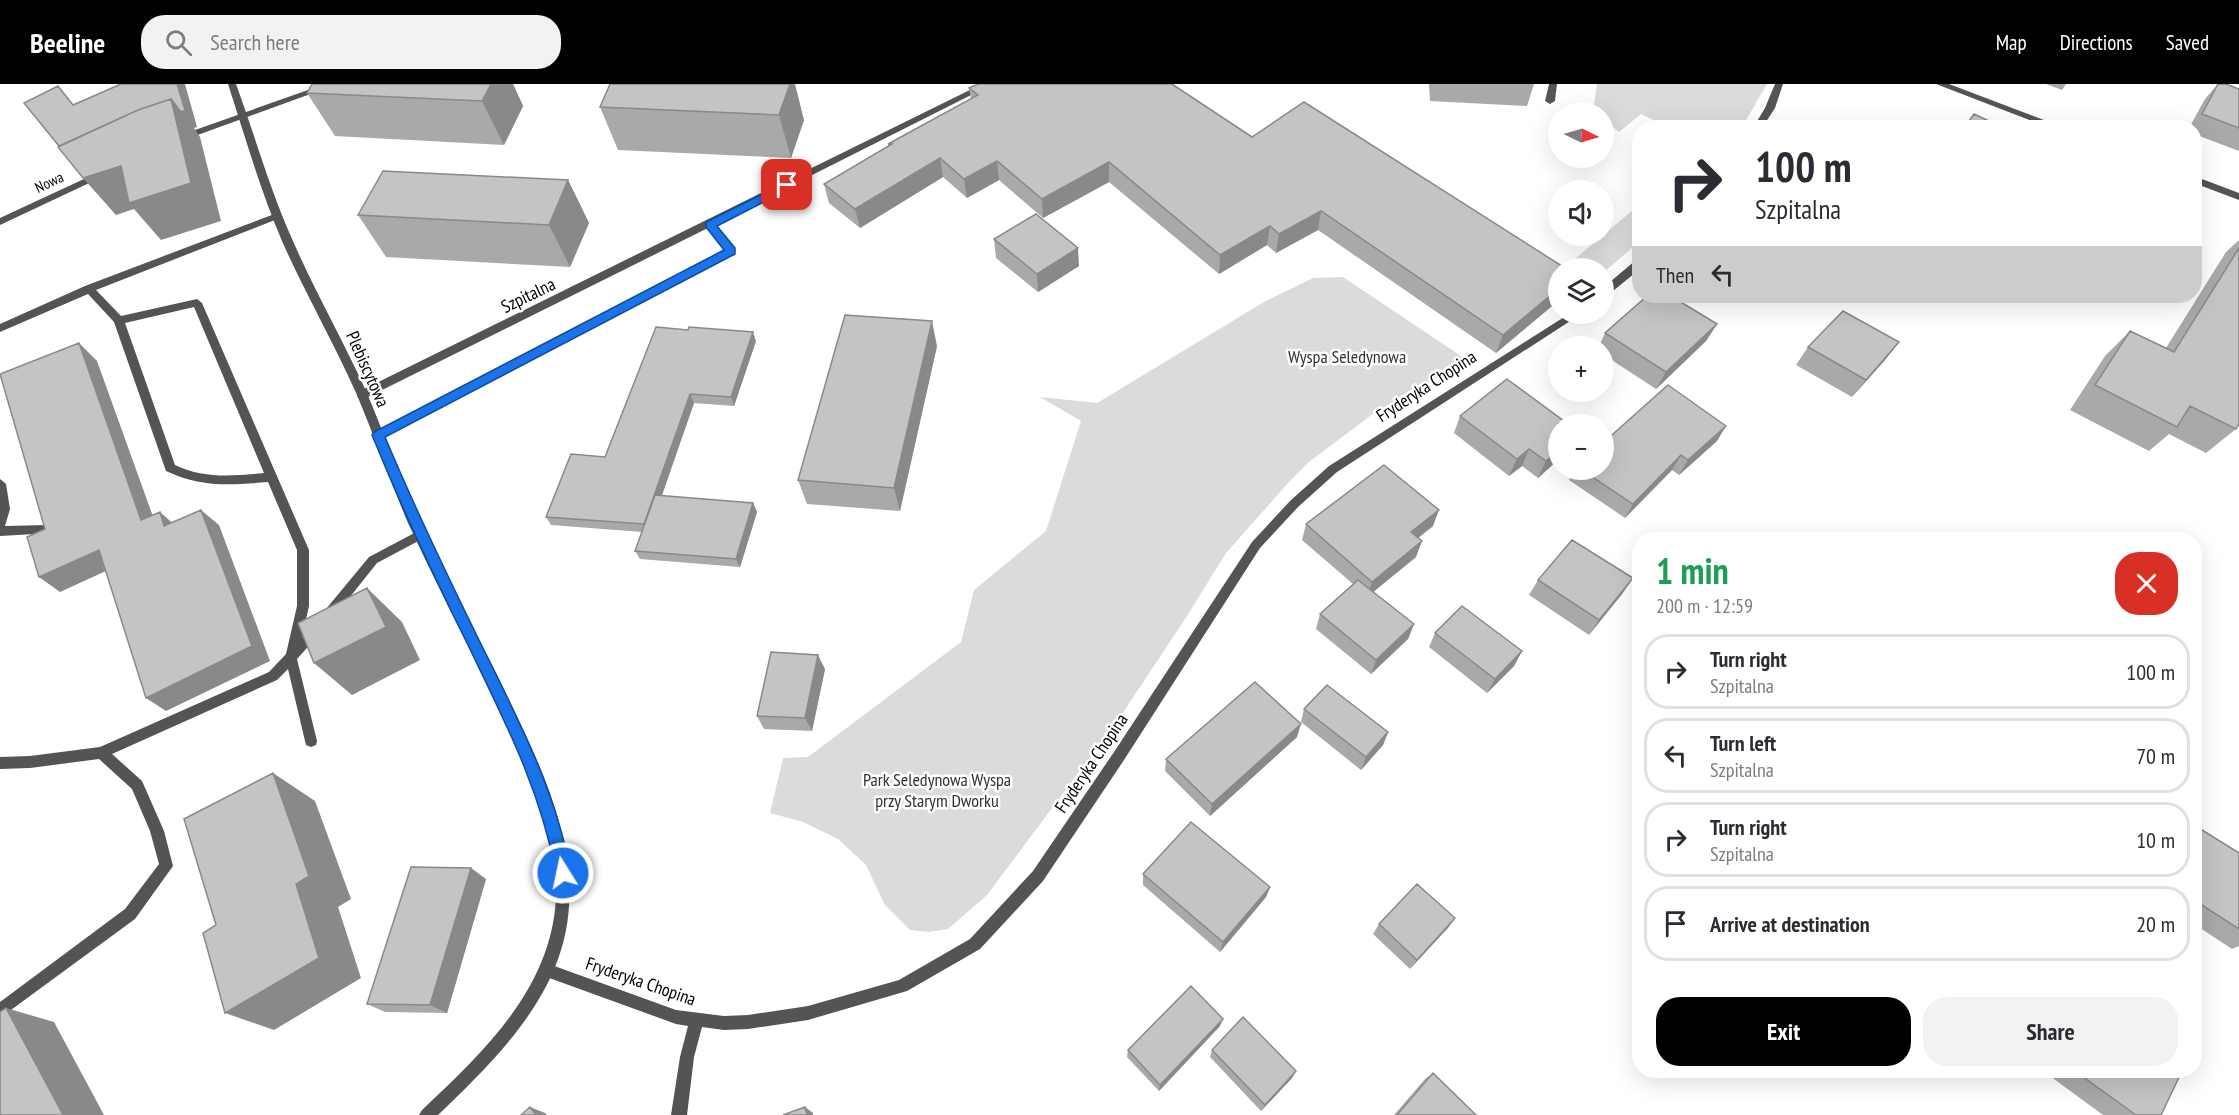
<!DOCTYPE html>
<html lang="en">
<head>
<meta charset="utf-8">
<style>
  :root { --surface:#fff; --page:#f2f2f3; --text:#2b2b33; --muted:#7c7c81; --line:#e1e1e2; --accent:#000 }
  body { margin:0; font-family:"PT Sans Narrow",sans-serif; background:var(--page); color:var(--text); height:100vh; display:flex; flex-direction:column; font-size:22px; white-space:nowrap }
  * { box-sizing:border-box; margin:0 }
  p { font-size:20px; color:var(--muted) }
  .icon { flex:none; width:33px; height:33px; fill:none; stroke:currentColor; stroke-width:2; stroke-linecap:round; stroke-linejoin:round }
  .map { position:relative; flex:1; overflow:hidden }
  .sheet { position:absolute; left:1632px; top:448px; width:570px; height:546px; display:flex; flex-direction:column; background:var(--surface); border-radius:24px; box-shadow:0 6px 24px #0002 }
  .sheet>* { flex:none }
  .guide { position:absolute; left:1632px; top:36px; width:570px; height:183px; border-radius:24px; box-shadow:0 6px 24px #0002; background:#fff; color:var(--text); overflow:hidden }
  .needle { width:39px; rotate:95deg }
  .fabs { position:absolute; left:1548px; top:18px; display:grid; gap:12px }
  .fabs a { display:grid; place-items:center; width:66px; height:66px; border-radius:50%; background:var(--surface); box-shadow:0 6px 24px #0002; font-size:30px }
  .pin { position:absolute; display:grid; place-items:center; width:51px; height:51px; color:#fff; margin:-26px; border-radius:12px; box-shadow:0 3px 9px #0006 }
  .me { position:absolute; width:66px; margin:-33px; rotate:350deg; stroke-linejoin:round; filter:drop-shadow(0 0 4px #0008) }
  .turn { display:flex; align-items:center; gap:21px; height:126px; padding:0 24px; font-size:27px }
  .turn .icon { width:78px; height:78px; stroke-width:2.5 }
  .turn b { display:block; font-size:42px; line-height:51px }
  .then { display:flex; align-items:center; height:57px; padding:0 24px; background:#0003; gap:12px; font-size:22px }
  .round { display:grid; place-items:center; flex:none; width:63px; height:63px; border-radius:24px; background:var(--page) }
  .overview { display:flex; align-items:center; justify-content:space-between; height:102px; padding:0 24px }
  h1 { font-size:36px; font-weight:800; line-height:45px; color:#1e9e55 }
  .cta { display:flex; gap:12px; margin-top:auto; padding:12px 24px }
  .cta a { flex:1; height:69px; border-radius:24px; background:var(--accent); color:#fff; font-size:24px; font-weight:800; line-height:69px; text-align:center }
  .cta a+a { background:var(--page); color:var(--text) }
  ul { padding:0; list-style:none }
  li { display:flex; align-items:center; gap:18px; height:75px; margin:0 12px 9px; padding:0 12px; border:3px solid var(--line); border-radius:24px }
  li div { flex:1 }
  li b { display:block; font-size:22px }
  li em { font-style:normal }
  header { display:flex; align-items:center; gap:36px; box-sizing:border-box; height:84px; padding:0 30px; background:var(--accent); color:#fff }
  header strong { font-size:28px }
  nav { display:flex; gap:33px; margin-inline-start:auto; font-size:21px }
  .search { width:420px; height:54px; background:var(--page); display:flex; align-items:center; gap:15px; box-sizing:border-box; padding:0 21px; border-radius:24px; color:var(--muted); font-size:22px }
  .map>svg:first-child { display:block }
  .green { fill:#dbdbdb }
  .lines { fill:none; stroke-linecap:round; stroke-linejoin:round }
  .service { fill:#545454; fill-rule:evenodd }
  .minor { fill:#545454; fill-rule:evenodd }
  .tertiary { fill:#545454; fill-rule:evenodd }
  .wall { fill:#a9a9a9 }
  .shaded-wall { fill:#898989 }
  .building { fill:#c4c4c4; stroke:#898989; stroke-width:1.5 }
  .route { fill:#1a73e8; stroke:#114b97; stroke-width:1.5 }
  .labels { text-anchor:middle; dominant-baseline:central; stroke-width:5; stroke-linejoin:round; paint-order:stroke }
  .far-street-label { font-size:15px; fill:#000; stroke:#fff }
  .street-label { font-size:18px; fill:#000; stroke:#fff }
  .park-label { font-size:18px; fill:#323232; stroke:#fff }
</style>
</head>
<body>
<header>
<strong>Beeline</strong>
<div class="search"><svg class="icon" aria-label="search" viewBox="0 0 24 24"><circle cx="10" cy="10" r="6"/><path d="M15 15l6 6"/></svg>Search here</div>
<nav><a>Map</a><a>Directions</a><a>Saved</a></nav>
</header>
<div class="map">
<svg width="2239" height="1031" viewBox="0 0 2239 1031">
  <rect width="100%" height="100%" fill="#fff"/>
  <path class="green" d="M1597,0H1767L1742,43H1668L1641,30L1619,48L1604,36V28H1593Z
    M1639,121V158L1604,188V184H1564Z
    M1343,193L1467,276L1374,329L1309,378L1289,398L1226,469L1187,532L1120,633L987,811L948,845L929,848L910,846L885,821L866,781L838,755L803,738L770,729L783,674L808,673L961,558L974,506L1046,447L1081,337L1040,313L1097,319L1264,218L1313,194Z"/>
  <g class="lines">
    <path class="service" d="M1549,0H1557L1555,17L1550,20L1545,17Z
      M277,129L280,130V134L96,206L121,232L197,215L202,219L309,466V522L302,553C307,548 312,540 320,543L322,547L297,575L317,657L316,661L311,663L306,661L305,657L288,585L277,596L112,670L142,697L164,747L173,782L135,835L0,934V918L125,825L159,780L150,747L132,705L99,675L30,684L0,685V673L30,672L100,663L269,588L286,570L297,522V466L268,398C230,401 202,404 166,387L114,238L88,210L0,248V240L85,202ZM194,223L264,389C233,392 204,395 175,381L125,239Z
      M0,395L6,400L10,425L5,442L48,441L52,443L54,446L52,449L0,452Z
      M420,446L424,448L426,451L424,454L377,479L334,533L330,534L326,533L324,529L326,525L369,473Z"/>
    <path class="minor" d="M325,0H338L184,56L181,57L176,54L178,52Z
      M982,0H993L715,140L735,164V170L382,354H374L372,351L374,348L725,166L708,144L366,314H358L357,311L358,308Z
      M1775,0H1783L1775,24L1762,44H1753L1765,24Z
      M1936,0H1949L2065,44H2050Z
      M99,88L104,91L102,93L0,141V134Z
      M2194,92L2239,109V116L2194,99Z
      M1636,176H1640V185L1608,211L1604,212V203Z
      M1569,230H1581L1337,388L1298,423L1260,464L1124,676L1043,797L980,865L907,907L808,936L748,945L724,946L702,943L694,973L687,1031H671L680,973L688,942L676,940L541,891L539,886L541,881L546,879L676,926L724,932L748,931L808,922L899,896L970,855L1033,787L1114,668L1252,458L1290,417L1329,382Z"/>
    <path class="tertiary" d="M228,0H236C255,52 270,106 293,157C315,208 343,256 366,307C385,351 400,396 420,440C445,494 473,546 500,599C535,669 573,742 569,822C564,910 497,974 438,1031H419L422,1026C481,970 545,911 555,826C564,746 521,667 487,598C460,545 433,493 408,439C390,397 375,354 357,311C334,259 305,209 282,157C260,106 245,52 228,0Z"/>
  </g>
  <path class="wall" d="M312,0H513L523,22L504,61L335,52L307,9Z
    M610,0L804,36L791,74L618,66L600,23Z
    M1429,0H1534L1527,22L1430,17Z
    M2046,0H2066L2062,6Z
    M2218,0H2226L2239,5V67L2194,50V44H2189L2205,15Z
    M969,4L1252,53L1558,184V217L1496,269L1318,146L1276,169L1267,161L1219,190L1109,98L1043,134L999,96L967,114L943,93L860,144L829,119L824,100L888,62V60L971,15Z
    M568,96L589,139L570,183L386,173L358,131Z
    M994,155L1079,182L1038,208L996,174Z
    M2239,156V340L2236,345L2206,369L2169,350L2149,367L2070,326L2105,272L2130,247L2166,264L2226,168Z
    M1717,240L1706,257L1656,305L1604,271V262H1599L1605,249Z
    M756,257L734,322L694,319L661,412L753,419L757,428L740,483L640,475L635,467L642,448L551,441L546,433L605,373Z
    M1899,258L1885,276L1852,313L1796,281L1808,263Z
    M937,262L900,427L807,420L798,396Z
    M1460,332L1558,340V376L1538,394L1522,382L1509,392L1454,349Z
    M1717,357L1679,391L1672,386L1625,434L1569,396L1574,386H1604Z
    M1306,440L1433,442L1418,454L1416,473L1373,508L1414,540L1408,555L1371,590L1316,545L1320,530L1353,500L1302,456Z
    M1633,494L1622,510L1589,551L1529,511L1538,496Z
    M1435,549L1522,567L1514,582L1487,609L1429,563Z
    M825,585L812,647L764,645L757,632Z
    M1304,625L1388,648L1383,661L1361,686L1301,638Z
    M1297,653L1210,732L1165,687L1166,675Z
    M2194,741L2239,769V862L2232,865L2194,840Z
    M1143,790L1270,803L1266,813L1220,868L1143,801Z
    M486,795L447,929L385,928L367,920Z
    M1455,834L1410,885L1373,850L1379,840Z
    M1220,942L1159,1007L1127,973L1128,966Z
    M1212,966L1296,987L1292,994L1261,1027L1210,973Z
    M2043,987H2182L2161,1031H2103Z
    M1433,989L1476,1031H1394L1425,995Z"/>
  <path class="shaded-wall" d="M177,0H185L197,43L194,44L200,53L221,137L161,156L134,125L116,131L83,94Z
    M491,0H513L523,22L504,61L482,17Z
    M790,0H795L804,36L791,74L779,31Z
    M940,74L943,93L860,144L855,125Z
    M997,77L999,96L967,114L964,95Z
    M1109,78V98L1043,134L1042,115Z
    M568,96L589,139L570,183L549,141Z
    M1321,127L1318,146L1276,169L1279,150Z
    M1270,142L1267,161L1219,190L1220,171Z
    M1078,164L1079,182L1038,208L1037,190Z
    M1558,205V217L1496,269L1503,251Z
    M932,237L937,262L900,427L894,404Z
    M1717,240L1706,257L1656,305L1666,288Z
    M753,248L756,257L734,322L731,313Z
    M1899,258L1885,276L1852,313L1866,296Z
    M79,259L97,277L160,452L141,436Z
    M690,310L694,319L649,449L644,440Z
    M1726,342L1717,357L1679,391L1688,376Z
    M1529,365L1522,382L1509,392L1517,375Z
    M1558,367V376L1538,394L1546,377Z
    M1681,371L1672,386L1625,434L1633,420Z
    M753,419L757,428L740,483L736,475Z
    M201,426L219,441L270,577L166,627L146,614Z
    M1439,426L1433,442L1405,464L1411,448Z
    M160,428L178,444L164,442Z
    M1422,457L1416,473L1367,513L1372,498Z
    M99,466L119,481L60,508L39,493Z
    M1633,494L1622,510L1589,551L1599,536Z
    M367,504L402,538L420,576L352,611L314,579Z
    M1414,540L1408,555L1371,590L1376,576Z
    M1522,567L1514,582L1487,609L1495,595Z
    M818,571L825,585L812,647L805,634Z
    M1301,640L1297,653L1210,732L1212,720Z
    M1388,648L1383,661L1361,686L1366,673Z
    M273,689L315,717L351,815L338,823L361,894L274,946L225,929L296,800Z
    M471,784L486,795L447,929L430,921Z
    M1270,803L1266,813L1220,868L1223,858Z
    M1455,834L1448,844L1410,885L1417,876Z
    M6,924L54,938L104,1031H63Z
    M1223,935L1220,942L1159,1007L1160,1001Z
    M1296,987L1292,994L1261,1027L1265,1021Z
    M530,1023L545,1029L547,1031H536Z
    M805,1023L813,1029V1031H807Z"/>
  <path class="building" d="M121,0H177L185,26L181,28L171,15L138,26L59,62L24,19L58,2L73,21Z
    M312,0H491L482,17L307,9Z
    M610,0H790L779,31L600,23Z
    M978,0H1172L1252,53L1304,18L1565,184H1558V205L1503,251L1321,127L1279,150L1270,142L1220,171L1109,78L1042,115L997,77L964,95L940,74L855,125L824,100L892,60H888L978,11L969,4Z
    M2218,0H2226L2239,5V44L2202,30Z
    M171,15L191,99L129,119L121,82L83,94L58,63L138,26Z
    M1974,30L2004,44H1964Z
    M383,87L568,96L549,141L358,131Z
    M1036,130L1078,164L1037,190L994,155Z
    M2239,164V340L2236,345L2190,322L2177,343L2095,301L2130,247L2174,268Z
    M1647,212H1671L1717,240L1666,288L1605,249Z
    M1843,227L1899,258L1866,296L1808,263Z
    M845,231L932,237L894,404L798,396Z
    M656,243L688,246L689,243L753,248L731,313L690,310L644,440L546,433L571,370L605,373Z
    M79,259L141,436L160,428L164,442L201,426L252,562L146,614L99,466L39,493L27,453L45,445L0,290Z
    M1507,295L1568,340H1558V367L1546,377L1529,365L1517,375L1460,332Z
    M1668,301L1726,342L1688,376L1681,371L1633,420L1582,386H1604V358Z
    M1384,381L1439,426L1411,448L1422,457L1372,498L1306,440Z
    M655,411L753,419L736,475L635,467Z
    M1572,456L1633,494L1599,536L1538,496Z
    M1358,496L1414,540L1376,576L1320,530Z
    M367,504L386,543L314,579L298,539Z
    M1462,522L1522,567L1495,595L1435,549Z
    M771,568L818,571L805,634L757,632Z
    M1255,598L1301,640L1212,720L1166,675Z
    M1327,601L1388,648L1366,673L1304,625Z
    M273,689L309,792L296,800L319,874L225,929L203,849L216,841L184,735Z
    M1191,738L1270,803L1223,858L1143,790Z
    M2194,741L2239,769V845L2194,816Z
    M411,783L471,784L430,921L367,920Z
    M1417,800L1455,834L1417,876L1379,840Z
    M1191,902L1223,935L1160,1001L1128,966Z
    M6,924L63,1031H0V928Z
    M1243,933L1296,987L1265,1021L1212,966Z
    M2075,987H2182L2161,1031H2136Z
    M1433,989L1476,1031H1397Z
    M530,1023L536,1031H521Z
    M805,1023L807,1031H783Z"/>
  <path class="route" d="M787,98L792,101L791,104L717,142L735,164V170L385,353C414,422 446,489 479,556C517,633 555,704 571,789L569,794L563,797L558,794L556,789C540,704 504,636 467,559C433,491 401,422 372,351L374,348L724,166L706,143V138Z"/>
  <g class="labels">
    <g class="far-street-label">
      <text transform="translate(49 98) rotate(-25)">Nowa</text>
    </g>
    <g class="street-label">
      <text transform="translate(528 211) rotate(-26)">Szpitalna</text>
      <text transform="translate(368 285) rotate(66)">Plebiscytowa</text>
      <text transform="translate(1426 302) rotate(-33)">Fryderyka Chopina</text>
      <text transform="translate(1091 679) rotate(-56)">Fryderyka Chopina</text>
      <text transform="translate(641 897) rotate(19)">Fryderyka Chopina</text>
    </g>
    <g class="park-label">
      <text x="1347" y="272">Wyspa Seledynowa</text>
      <text x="937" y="695">Park Seledynowa Wyspa<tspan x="937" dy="21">przy Starym Dworku</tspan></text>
    </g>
  </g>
</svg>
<div class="fabs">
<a><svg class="needle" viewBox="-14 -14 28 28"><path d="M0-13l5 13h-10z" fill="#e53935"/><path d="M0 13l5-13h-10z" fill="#7c7c81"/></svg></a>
<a><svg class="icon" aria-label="sound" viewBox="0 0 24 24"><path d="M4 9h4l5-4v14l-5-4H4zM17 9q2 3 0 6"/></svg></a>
<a><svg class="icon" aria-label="layers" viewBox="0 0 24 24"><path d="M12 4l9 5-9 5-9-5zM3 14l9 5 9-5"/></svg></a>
<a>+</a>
<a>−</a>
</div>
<div class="pin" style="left:787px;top:101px;background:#d93025"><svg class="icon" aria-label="arrive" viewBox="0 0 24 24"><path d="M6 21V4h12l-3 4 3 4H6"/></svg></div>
<svg class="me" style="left:563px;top:789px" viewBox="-20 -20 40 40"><circle r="17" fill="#1a73e8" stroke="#fff" stroke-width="3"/><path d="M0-11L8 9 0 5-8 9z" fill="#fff"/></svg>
<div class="guide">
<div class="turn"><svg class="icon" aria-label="right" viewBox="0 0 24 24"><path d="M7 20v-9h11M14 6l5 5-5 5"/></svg><div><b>100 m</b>Szpitalna</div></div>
<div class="then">Then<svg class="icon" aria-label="left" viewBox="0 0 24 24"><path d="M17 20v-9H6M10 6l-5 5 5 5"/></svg></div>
</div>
<section class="sheet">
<div class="overview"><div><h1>1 min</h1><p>200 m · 12:59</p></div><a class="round" style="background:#d93025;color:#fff"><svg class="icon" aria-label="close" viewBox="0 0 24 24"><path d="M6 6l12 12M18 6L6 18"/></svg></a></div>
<ul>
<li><svg class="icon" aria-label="right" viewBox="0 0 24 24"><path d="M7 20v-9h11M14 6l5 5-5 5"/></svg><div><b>Turn right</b><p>Szpitalna</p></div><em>100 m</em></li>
<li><svg class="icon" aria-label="left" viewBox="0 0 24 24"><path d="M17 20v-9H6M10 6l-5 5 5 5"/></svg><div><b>Turn left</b><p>Szpitalna</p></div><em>70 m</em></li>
<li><svg class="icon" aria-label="right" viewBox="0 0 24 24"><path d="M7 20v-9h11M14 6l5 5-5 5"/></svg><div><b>Turn right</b><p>Szpitalna</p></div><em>10 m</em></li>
<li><svg class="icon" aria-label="arrive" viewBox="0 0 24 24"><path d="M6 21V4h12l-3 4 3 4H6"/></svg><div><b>Arrive at destination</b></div><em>20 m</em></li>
</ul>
<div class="cta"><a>Exit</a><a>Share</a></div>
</section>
</div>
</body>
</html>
